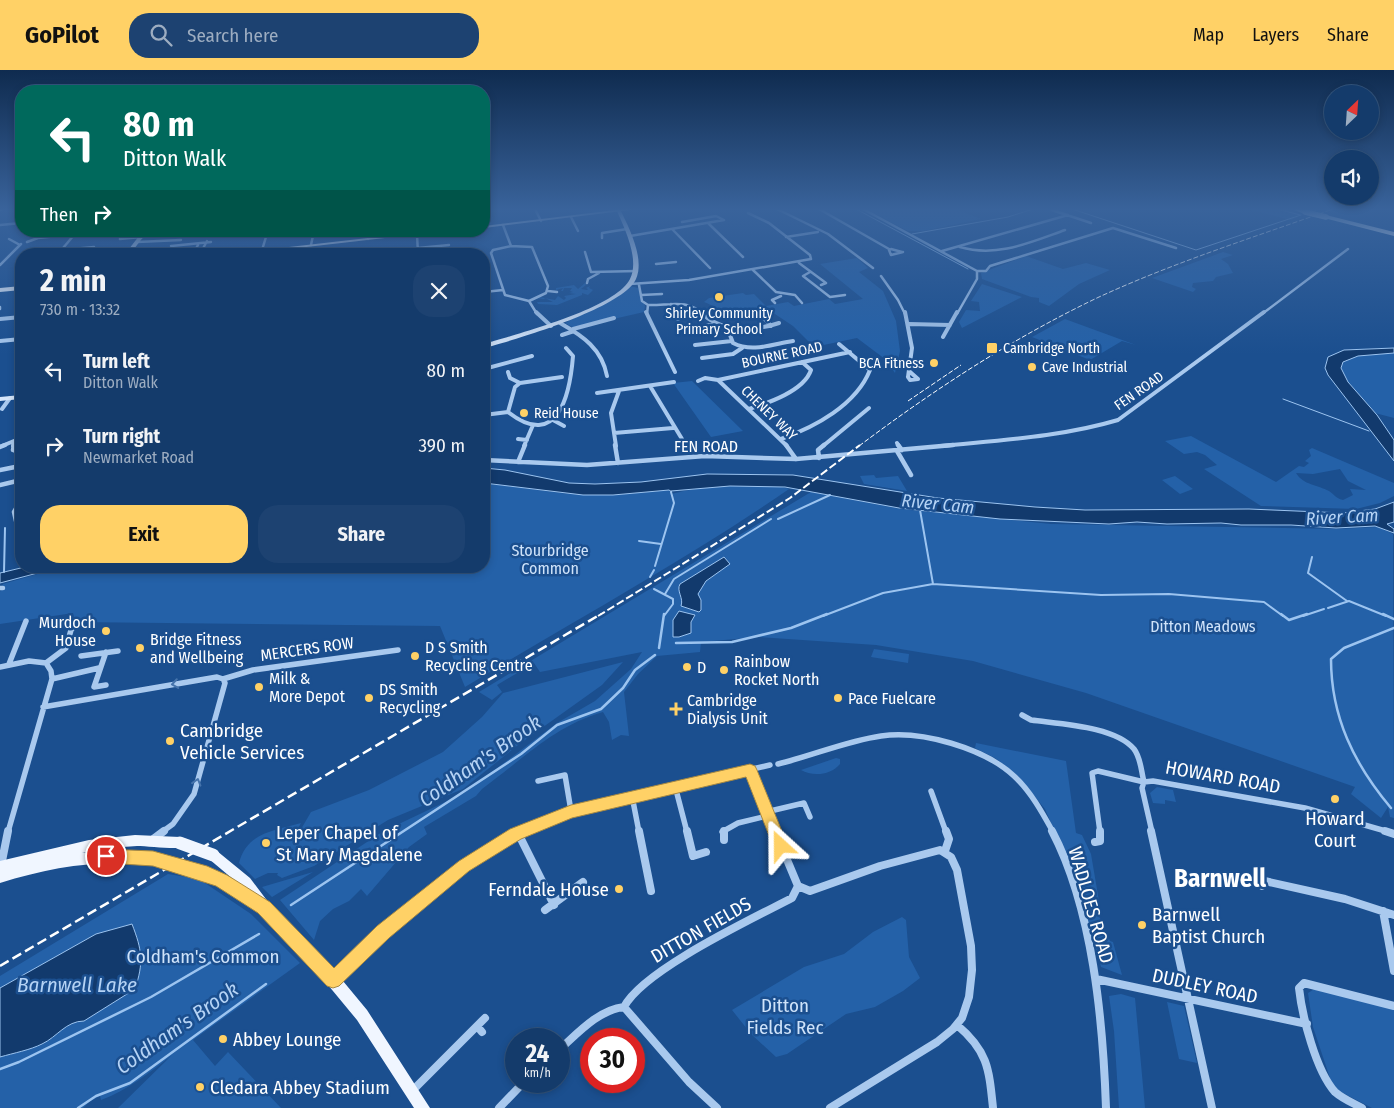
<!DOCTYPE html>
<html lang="en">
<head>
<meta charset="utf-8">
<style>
  :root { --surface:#143b6b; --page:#1d4271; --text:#f1f3f6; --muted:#9dadc1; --line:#33557e; --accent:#ffd166 }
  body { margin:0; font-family:"Fira Sans Condensed",sans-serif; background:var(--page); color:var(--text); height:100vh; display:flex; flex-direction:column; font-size:19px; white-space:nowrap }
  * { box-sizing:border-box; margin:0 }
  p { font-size:16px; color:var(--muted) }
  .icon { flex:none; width:28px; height:28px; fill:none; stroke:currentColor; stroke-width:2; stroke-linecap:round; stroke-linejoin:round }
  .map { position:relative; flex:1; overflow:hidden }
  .panel { position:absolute; left:15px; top:178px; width:475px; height:325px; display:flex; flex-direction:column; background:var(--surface); border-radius:20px; box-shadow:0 2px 8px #0003,0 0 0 1px var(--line) }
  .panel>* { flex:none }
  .guide { position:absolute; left:15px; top:15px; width:475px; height:152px; border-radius:20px; box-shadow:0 2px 8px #0003,0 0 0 1px var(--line); background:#00695c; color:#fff; overflow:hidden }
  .needle { width:32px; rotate:25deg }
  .tools { position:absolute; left:1324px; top:15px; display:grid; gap:10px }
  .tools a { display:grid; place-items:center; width:55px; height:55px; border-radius:50%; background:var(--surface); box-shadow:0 2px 8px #0003,0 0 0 1px var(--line); font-size:25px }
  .speed { position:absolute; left:505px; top:958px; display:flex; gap:10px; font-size:25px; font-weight:700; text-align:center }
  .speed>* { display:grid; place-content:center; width:65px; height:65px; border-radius:50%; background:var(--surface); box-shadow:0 2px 8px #0003,0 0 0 1px var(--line); line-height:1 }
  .speed small { font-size:12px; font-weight:400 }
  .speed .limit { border:8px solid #d22; background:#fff; color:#111 }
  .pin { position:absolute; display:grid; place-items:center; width:42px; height:42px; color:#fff; margin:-21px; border:2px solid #fff; border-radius:50%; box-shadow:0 1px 5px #0007 }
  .me { position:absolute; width:55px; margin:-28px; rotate:336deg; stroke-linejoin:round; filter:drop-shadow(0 0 4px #0008) }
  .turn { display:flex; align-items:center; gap:18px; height:105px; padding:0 25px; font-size:22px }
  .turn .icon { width:65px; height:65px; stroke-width:2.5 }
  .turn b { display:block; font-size:35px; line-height:42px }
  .then { display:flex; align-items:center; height:48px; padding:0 25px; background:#0003; gap:10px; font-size:19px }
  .round { display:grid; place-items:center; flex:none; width:52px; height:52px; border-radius:20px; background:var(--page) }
  .summary { display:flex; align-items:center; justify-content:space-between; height:85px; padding:0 25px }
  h1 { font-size:30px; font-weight:700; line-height:38px }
  .cta { display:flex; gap:10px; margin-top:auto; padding:10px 25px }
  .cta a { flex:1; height:58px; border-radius:20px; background:var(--accent); color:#111; font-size:20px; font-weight:700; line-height:58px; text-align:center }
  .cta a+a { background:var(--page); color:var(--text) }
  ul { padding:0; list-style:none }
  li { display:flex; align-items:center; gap:15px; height:75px; padding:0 25px }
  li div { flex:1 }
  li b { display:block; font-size:19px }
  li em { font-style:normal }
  header { display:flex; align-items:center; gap:30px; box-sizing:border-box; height:70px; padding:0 25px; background:var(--accent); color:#111 }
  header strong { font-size:24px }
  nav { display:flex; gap:28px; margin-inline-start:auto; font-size:18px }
  .search { width:350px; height:45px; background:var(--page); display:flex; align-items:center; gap:12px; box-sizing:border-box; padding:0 18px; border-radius:20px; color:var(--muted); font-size:19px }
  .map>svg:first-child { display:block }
  .green { fill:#2461a8; fill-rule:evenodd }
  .water { fill:#123a6d; stroke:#9cc4f0 }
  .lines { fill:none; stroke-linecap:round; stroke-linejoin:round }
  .stream-far2 { stroke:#9cc4f0; stroke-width:1 }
  .stream-far1 { stroke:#9cc4f0; stroke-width:2 }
  .stream { stroke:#9cc4f0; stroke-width:2.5 }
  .street-far4 { stroke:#a9c9ee; stroke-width:2.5 }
  .street-far3 { stroke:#a9c9ee; stroke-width:4 }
  .street-far2 { stroke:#a9c9ee; stroke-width:4.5 }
  .street-far1 { stroke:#a9c9ee; stroke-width:5.5 }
  .street { stroke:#a9c9ee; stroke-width:8 }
  .secondary { fill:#d6e6fa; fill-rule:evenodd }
  .primary { fill:#f0f6ff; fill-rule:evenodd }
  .highway { fill:#fff; fill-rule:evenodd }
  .rail-far2 { stroke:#fff; stroke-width:1; stroke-dasharray:5 2; stroke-linecap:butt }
  .rail-far1 { stroke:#fff; stroke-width:2; stroke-dasharray:8 3; stroke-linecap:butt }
  .rail { stroke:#fff; stroke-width:2.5; stroke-dasharray:10 4.5; stroke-linecap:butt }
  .primary-bridge { stroke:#f0f6ff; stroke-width:13 }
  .highway-bridge { stroke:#fff; stroke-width:5.5 }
  .oneway { stroke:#4674ac }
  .route { fill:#ffd166; stroke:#a68842 }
  .poi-dot { fill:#ffd166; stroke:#1b4f8f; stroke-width:2 }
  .labels { text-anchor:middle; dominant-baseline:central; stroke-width:5; stroke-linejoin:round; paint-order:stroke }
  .far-poi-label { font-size:14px; fill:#fff; stroke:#1b4f8f; text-anchor:start }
  .far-street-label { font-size:14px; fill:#fff; stroke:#1b4f8f }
  .street-label { font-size:16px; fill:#fff; stroke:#1b4f8f }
  .park-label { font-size:16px; fill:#cfe3fa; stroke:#1b4f8f }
  .poi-label { font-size:16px; fill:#fff; stroke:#1b4f8f; text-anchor:start }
  .water-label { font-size:18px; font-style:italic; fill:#b5d3f5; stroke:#1b4f8f }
  .near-poi-label { font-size:19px; fill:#fff; stroke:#1b4f8f; text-anchor:start }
  .near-street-label { font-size:19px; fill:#fff; stroke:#1b4f8f }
  .near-park-label { font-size:19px; fill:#cfe3fa; stroke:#1b4f8f }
  .near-water-label { font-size:21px; font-style:italic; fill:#b5d3f5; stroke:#1b4f8f }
  .near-district-label { font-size:25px; font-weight:bold; fill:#fff; stroke:#1b4f8f }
</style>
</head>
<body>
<header>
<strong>GoPilot</strong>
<div class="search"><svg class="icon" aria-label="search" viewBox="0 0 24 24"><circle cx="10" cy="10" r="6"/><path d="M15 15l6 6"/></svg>Search here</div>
<nav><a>Map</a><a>Layers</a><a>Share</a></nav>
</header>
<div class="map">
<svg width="1394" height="1038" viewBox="0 0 1394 1038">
  <rect width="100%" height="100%" fill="#1b4f8f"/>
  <path class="green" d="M866,139H956L981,149L923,161H908Z
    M1248,139H1285L1302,145L1291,150Z
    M1223,182L1233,185L1221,189L1228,194L1233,203L1216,207L1213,211L1193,213L1192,217L1196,219L1193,222L1152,208Z
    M1026,186L1063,199L1086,193L1110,200L1079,214L1049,236L1039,232V228L1031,227L982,209L981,203Z
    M857,188L868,198L859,202L883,221L896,251L900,281L895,303L885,289L857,268L814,277L793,256L772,242L729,248C719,245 715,235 704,232L709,228L743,223L746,225L754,224L766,236L788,232L794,236L829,229L835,234L863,229L820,194Z
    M585,213L586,215L581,219L587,220L588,219L586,218L590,216L589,218L593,220L588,225L582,223V225L557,235L538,234L537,232H553L545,228L544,229L537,228L532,232L533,230L539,227L555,230L558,226L564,230L566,228L564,226L576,224L569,223L573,222L570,221L572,218H564L563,221H569H561L563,218L556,220V218L574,215L578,219Z
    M982,214L1022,227L962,258L959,252L966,240L980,241L979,232L971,231Z
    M630,216L638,218L645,236L644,242L574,258L565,253Z
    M1065,249L1136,275L1122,271L1090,290L1032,267Z
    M1394,283V348L1375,343L1343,306C1340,297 1342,294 1348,287Z
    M692,311L743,361L711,367L673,313Z
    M1191,366L1276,412L1299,396L1304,397L1309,393L1305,391L1311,386L1309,380L1312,378L1394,413V426L1380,433L1356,439L1261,436L1204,399L1217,395L1205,385L1197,382L1184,384L1165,371ZM1340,399L1348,411L1366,420L1350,419L1353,425L1343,430C1335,428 1335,425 1329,421C1318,415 1303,415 1296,403L1313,404Z
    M874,405L876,408L898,406L907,421L864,414L860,406Z
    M1175,406L1193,419L1180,424L1162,410Z
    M484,413L568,424L613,425L669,420L672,424C697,416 765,411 789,419C685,491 573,551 465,617L440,556L75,552L73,543L0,554V522L3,514L65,496H484Z
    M811,422L900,439L1051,454L1339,459L1378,457L1393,464L1394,748L1390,747L1388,737L1381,748L1351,724L1355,717L1086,623L973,591L876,575L759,567L701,572L700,582L657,586L638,604L624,622L629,666L621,665L612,670L609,652L603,642C554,656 523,689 482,719L476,726L424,757L427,764L409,777L367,826L361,819L349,831L333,839L320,851L314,870L280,830L382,762L464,723L557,653L595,631L631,599L642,582L540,602L534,593L497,615L502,622L492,630L479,622Z
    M874,579L909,584L908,593L871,587Z
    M623,592L602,615L518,675L463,719L388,750L314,796L282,808L277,805L278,803H268L255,809L239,793C247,762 274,761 301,753L293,768L297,766L311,742L369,720L443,682L482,647L503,623Z
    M976,673L1066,691L1076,763L1082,765L1091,784L1099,831L1092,830L1110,871L1113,872L1122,905L1101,897L1078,815L1045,739L1017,705L995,688L975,678Z
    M836,688L840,689V694C831,705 813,707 801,700Z
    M1157,717L1173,720L1176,732L1165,730V734L1153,733L1150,723Z
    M313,802L272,827L262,817Z
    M168,804L199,809L251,844L300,893L193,970L215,996L228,982L281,1038H118L172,985C149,1003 128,1020 101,1030L100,1026L90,1031L83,1038H0V987L42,975L63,959L77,951H84L116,931L132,854L96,864L0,918V906Z
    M902,847L906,850L909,887L920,908L903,921L875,937L846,944L787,984L776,987L751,964L732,940L804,897L844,884L873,862Z
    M1316,918L1394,939V1038H1372L1339,1021L1332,1014L1313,957L1308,923Z
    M1121,924L1135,928L1145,1038H1119L1114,961L1109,926Z
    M1167,932L1184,936L1197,993L1179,989Z"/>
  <path class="water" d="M1394,278V283L1358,286L1343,292L1341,298L1348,312L1377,345L1394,370V391L1328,305L1325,298L1328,287L1344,280Z
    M484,398L505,400L569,413L595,414L641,412L707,404L793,405L938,428L1035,437L1085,440L1249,439L1343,443L1375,439L1394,432V452L1387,454L1394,459V463L1375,456L1336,458L1291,455H1241L1221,453L1167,454L1137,452L1109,454L1000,449L899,438L785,417L730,416L671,421L672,422L669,420L613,425H583L484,413Z
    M724,487L730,494L706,511L698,524L701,530V540L699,542L681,536C684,528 676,521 680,514Z
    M29,496H64L0,513V503Z
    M679,541L695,545L691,552V563L679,567H673V550Z
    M132,854C142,880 144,892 135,919L84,951C66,951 57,967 42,974C30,980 14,983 0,987V918L96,864Z"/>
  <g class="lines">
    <path class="stream-far2" d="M856,139L968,199
      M1072,139L1196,180L1301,145
      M1278,139L1300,145
      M1315,140L1319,139
      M912,164L1008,147L1033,139
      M1283,329L1369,361"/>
    <path class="stream-far1" d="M920,440L933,514
      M778,449L830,425
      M639,471L661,474
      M1312,487L1308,503L1347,531
      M655,496L674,433L671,422
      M4,502L5,458
      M650,507L654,500
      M654,519L673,529V534L664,546
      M665,524L674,509L771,449
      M1328,538L1349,531L1386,546
      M823,546L883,523L933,514L1101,525L1169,524L1264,532L1283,546
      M1303,546L1324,539"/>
    <path class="stream" d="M1281,544L1289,550L1307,544
      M1383,544L1394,549
      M676,573L732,572L791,558L827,544
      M659,578L664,544
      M1391,738C1354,694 1331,647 1331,589L1344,578L1394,558
      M291,835L521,684L557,655L601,639L623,618L635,600L655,585
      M0,999L19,992L151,927L259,864
      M78,1038L96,1026L130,1013L266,914"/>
    <path class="street-far4" d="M535,139L541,151
      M777,139L828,164L873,198
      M819,139L889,179
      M863,139L977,201
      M0,140L3,139
      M1052,140L1091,153
      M571,147L578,161
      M709,154L743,187
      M0,155L21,153
      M503,155L511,176L532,177L548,216L546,223L529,231
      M673,160L710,198
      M368,161V169
      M207,163L215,161
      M417,164L418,184
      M121,166L120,169L141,167
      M630,166L724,150L716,146L682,152
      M142,167L162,164
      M786,167L818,162
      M602,168V163L627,159
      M9,169L20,175
      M27,172L38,168L107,161
      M137,172L181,170
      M198,175L194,182L201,181
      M311,175L314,161
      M171,176L211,172
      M511,176L493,180L491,183L505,225L529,231L537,244
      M960,177C997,188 1031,172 1065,160
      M418,178L449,175
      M891,179L902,182H903L891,185L889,180Z
      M61,180L94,177L92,181
      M262,180L266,167
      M942,181L1068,145
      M585,182L591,202L637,201
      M58,184L74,165
      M200,184L207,171
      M799,193L826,213L821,215
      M656,194L676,192
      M0,195L21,174
      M753,200L776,222L795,225L802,233
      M977,201H986L990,196L1113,158L1176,178
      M810,202L803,206L830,227L845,225
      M881,206L898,230L905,244
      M587,213L588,209L599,203
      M630,214L689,210L811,189L810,185L769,153L748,143
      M639,215L642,231L648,235
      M548,221L557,222
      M484,222L503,220
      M641,225L662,224
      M775,233L772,230L781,226
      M671,234L675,244
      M648,235C667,236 688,228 702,244
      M0,237V239
      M647,244L648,235
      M957,244L977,209V201
      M1262,244L1348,179"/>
    <path class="street-far3" d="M536,242L551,256
      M646,242L675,302
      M675,242L678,249
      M701,242C718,262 756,261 779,253
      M905,242L912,278L908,307
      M764,248L771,256
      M0,249L21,247
      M560,253C583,266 602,279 607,306
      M909,254L950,255
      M727,257L733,273C752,283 773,274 793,271
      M573,259L614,248
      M694,259L714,254
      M562,265L574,261
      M943,267L957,242
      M19,269L21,261
      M0,271L21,269
      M695,275L732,271
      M702,288L733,284L742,278
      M484,299L532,286
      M508,302L510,308L520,313
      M562,307L520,313L515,317L508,342C558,381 570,324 573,286L566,278
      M908,307L910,310L918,309L909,301
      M718,310L850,282
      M698,311L705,308L718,310L787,376
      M650,316L682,369
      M597,323L674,312
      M2,339L10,328
      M749,339C768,333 804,321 811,300L802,292
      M484,345L508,342
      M553,350L564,356
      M614,363L673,358
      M518,369L527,370
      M781,369C815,357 856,335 870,300L839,274
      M897,373L899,376
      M2,376L21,368
      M13,376L14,371
      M524,376L533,355
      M616,376L611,343L619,321
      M823,376L869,338
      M941,376C1000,370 1061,367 1118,350L1264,242"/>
    <path class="street-far2" d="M14,375L13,380L21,383
      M615,375L618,393
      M786,375L796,389
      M898,375L902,380
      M0,377L5,375
      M897,381L911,405
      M819,388L818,380L824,375
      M484,390L587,395L705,386L796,389L953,375
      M518,392L525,375
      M0,400L15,397
      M0,415L21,410
      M21,430L14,442L16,451L21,452
      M0,518H3"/>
    <path class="street-far1" d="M106,582L94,617L106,615
      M81,586L118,581
      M46,593L66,578L71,560L78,552
      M9,594L26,551
      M0,597L29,591L46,593
      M52,609L99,598
      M43,637L217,607L223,609L253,600L398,580
      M1022,645L1031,650C1059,654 1115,656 1134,679C1141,688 1141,701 1144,712
      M778,694C812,686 846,671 881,666C921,660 984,678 1014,706C1031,722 1042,742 1053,762
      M750,700L776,762
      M538,711L565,705L571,741
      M675,716L687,762
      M931,721L946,762
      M632,726L639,762
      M766,742L804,733L810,747
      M8,762L52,609L51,601L46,593
      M162,762L173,754L194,724L225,613L223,609
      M524,762L590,736L770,695
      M722,762L738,753L767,746
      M1100,762L1092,703L1098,701L1144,712
      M1152,762L1142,718L1144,712L1153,711L1305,738L1389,762"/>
    <path class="street" d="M639,761L651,821
      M687,761L693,786L706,782
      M724,761V770
      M775,761L798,816L810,821L880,796L940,780L951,787L957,800L971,876L972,900L969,927L962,948L953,959L937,972L830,1038
      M1052,761C1093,839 1103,951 1106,1038
      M1151,761L1212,1038
      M1385,761L1394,764
      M518,763L554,835
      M152,770L164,761
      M1095,772L1100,771V761
      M945,781L949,769L946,761
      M1,796L8,761
      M1258,805L1262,816
      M1260,810L1345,829L1394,845
      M545,840L583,812
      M1383,841L1394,901
      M334,909C392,851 453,798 526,761
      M1096,909L1307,954
      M624,937C643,900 752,849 792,828L798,816
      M957,955C988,981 989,999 993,1038
      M477,956L482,962
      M559,980C577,964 598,940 624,937L689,1012L717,1038
      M413,1020L485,948
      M499,1038L525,1011
      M1362,1038C1353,1033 1343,1029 1335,1022C1316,1001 1302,946 1299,918L1304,913L1394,936"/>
    <path class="secondary" d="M616,139H620C629,158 645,188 636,209C623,238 515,270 484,278V274C516,264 615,239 630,209C640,189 624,157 616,139Z
      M143,161H148L130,184H125Z
      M21,325V329L0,331V327Z"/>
    <path class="primary" d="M624,139H638L484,158V156Z
      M429,161H446L245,184H227Z
      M21,216V220L0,222V218Z
      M135,765L180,767L184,769L186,773L184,777C177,780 148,776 137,776C118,777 100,779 82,783L114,781L153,783L157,785L159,789L157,793L153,795C100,789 51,797 0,813V791L89,770Z
      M213,779L217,781L250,808L281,849L338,905L367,940L430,1038H414L357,950L328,915L273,857L259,840L217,815L190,804L188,800L190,796L194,794L225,806L240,815L209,789L207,785L209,781Z"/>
    <path class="highway" d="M1291,139H1299L1308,142L1305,144Z
      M1326,145L1394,162V166L1324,148Z"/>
    <path class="rail-far2" d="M908,331L961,295
      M859,376C935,319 1013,268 1099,227C1175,192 1255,167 1333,139"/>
    <path class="rail-far1" d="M598,546L790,428L860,375"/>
    <path class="rail" d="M0,896L601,544"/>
    <path class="primary-bridge" d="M180,773L213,785
      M153,789L194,800"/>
    <path class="highway-bridge" d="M1305,142L1326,147"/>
  </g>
  <defs><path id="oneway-chevron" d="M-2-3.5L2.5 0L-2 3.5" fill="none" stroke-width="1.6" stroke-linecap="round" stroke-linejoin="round" transform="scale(1.25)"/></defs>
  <g class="oneway">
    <use href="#oneway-chevron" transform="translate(175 614) rotate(171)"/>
    <use href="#oneway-chevron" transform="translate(197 712) rotate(-73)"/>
  </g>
  <linearGradient id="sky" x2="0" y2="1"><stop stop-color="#0f2b4f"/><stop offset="0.49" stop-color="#39639b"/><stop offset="1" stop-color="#39639b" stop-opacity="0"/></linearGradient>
  <rect width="1394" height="284" fill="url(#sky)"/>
  <path class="route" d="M750,694L755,696L757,700L788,776L786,781L781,783L775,781L746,707L572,748L521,769L469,801L389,868L339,916L333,918L327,916L258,843L216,816L153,796L106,793L101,791L99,786L101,781L106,779L153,781L207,796L227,805L270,832L334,898L377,856L459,791L510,759L571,735Z"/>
  <g class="poi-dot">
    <circle cx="719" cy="227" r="5"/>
    <rect x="986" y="272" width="12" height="12" rx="2.5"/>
    <circle cx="934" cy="293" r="5"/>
    <circle cx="1032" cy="297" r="5"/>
    <circle cx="524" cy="343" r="5"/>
    <circle cx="106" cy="561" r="5"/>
    <circle cx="140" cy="578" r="5"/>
    <circle cx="415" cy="586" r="5"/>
    <circle cx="687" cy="597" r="5"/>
    <circle cx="724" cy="600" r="5"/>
    <circle cx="259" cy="617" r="5"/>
    <circle cx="369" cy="628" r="5"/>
    <circle cx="838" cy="628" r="5"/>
    <path d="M673.5 631.5h5v5h5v5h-5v5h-5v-5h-5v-5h5z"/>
    <circle cx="170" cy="671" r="5"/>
    <circle cx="1335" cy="729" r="5"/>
    <circle cx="266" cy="773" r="5"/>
    <circle cx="619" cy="819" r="5"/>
    <circle cx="1142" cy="855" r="5"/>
    <circle cx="223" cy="969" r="5"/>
    <circle cx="200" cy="1017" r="5"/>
  </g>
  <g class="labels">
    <g class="far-poi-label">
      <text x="719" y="243" text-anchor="middle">Shirley Community<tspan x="719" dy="16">Primary School</tspan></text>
      <text x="1003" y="278">Cambridge North</text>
      <text x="924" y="293" text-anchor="end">BCA Fitness</text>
      <text x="1042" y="297">Cave Industrial</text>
      <text x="534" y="343">Reid House</text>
    </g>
    <g class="far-street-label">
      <text transform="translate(782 285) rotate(-12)">BOURNE ROAD</text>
      <text transform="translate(1139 321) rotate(-35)">FEN ROAD</text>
      <text transform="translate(769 343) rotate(44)">CHENEY WAY</text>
    </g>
    <g class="street-label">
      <text x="706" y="376">FEN ROAD</text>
      <text transform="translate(307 579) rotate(-8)">MERCERS ROW</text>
    </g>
    <g class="park-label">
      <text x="550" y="480">Stourbridge<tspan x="550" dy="18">Common</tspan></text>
      <text x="1203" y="556">Ditton Meadows</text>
    </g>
    <g class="poi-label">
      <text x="96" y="552" text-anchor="end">Murdoch<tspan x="96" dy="18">House</tspan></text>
      <text x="150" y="569">Bridge Fitness<tspan x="150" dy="18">and Wellbeing</tspan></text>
      <text x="425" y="577">D S Smith<tspan x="425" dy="18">Recycling Centre</tspan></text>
      <text x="734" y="591">Rainbow<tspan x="734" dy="18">Rocket North</tspan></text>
      <text x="697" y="597">D</text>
      <text x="269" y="608">Milk &amp;<tspan x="269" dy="18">More Depot</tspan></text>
      <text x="379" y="619">DS Smith<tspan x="379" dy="18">Recycling</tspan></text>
      <text x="848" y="628">Pace Fuelcare</text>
      <text x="687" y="630">Cambridge<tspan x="687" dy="18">Dialysis Unit</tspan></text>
    </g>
    <g class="water-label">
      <text transform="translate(938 434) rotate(6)">River Cam</text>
      <text transform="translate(1342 447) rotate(-3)">River Cam</text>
    </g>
    <g class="near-poi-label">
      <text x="180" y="660">Cambridge<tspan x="180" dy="22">Vehicle Services</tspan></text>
      <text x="1335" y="748" text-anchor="middle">Howard<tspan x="1335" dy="22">Court</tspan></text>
      <text x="276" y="762">Leper Chapel of<tspan x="276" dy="22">St Mary Magdalene</tspan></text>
      <text x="609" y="819" text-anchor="end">Ferndale House</text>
      <text x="1152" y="844">Barnwell<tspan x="1152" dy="22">Baptist Church</tspan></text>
      <text x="233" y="969">Abbey Lounge</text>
      <text x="210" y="1017">Cledara Abbey Stadium</text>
    </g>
    <g class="near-street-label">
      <text transform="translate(1223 707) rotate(10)">HOWARD ROAD</text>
      <text transform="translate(1091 835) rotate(74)">WADLOES ROAD</text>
      <text transform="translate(701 860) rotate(-30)">DITTON FIELDS</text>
      <text transform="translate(1205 916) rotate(12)">DUDLEY ROAD</text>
    </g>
    <g class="near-park-label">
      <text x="203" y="886">Coldham's Common</text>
      <text x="785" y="935">Ditton<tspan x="785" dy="22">Fields Rec</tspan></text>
    </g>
    <g class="near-water-label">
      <text transform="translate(480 691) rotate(-35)">Coldham's Brook</text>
      <text x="77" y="915">Barnwell Lake</text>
      <text transform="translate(177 958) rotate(-35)">Coldham's Brook</text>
    </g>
    <g class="near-district-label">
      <text x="1220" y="809">Barnwell</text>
    </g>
  </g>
</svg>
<div class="tools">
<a><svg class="needle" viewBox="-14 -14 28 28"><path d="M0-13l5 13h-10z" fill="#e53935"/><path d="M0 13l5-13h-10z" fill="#9dadc1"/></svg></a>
<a><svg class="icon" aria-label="sound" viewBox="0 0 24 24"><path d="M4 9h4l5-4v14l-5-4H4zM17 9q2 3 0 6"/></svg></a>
</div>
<div class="speed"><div>24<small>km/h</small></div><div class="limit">30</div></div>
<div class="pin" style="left:106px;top:786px;background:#d93025"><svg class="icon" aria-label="arrive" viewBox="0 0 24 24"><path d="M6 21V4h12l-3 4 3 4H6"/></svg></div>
<svg class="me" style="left:781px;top:776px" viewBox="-20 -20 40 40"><path d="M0-17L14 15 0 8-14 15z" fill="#ffd166" stroke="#fff" stroke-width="4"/></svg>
<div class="guide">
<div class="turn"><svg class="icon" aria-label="left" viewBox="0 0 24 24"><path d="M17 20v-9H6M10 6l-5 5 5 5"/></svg><div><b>80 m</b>Ditton Walk</div></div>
<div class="then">Then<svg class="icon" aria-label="right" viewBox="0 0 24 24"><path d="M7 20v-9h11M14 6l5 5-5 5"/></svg></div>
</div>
<section class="panel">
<div class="summary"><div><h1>2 min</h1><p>730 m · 13:32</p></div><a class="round"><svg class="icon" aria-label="close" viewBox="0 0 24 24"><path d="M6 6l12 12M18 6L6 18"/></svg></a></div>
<ul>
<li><svg class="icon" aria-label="left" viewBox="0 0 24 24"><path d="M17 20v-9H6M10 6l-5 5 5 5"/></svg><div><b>Turn left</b><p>Ditton Walk</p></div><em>80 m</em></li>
<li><svg class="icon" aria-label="right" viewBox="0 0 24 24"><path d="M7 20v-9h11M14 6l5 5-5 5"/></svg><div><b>Turn right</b><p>Newmarket Road</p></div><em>390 m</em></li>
</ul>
<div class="cta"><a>Exit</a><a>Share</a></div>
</section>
</div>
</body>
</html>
